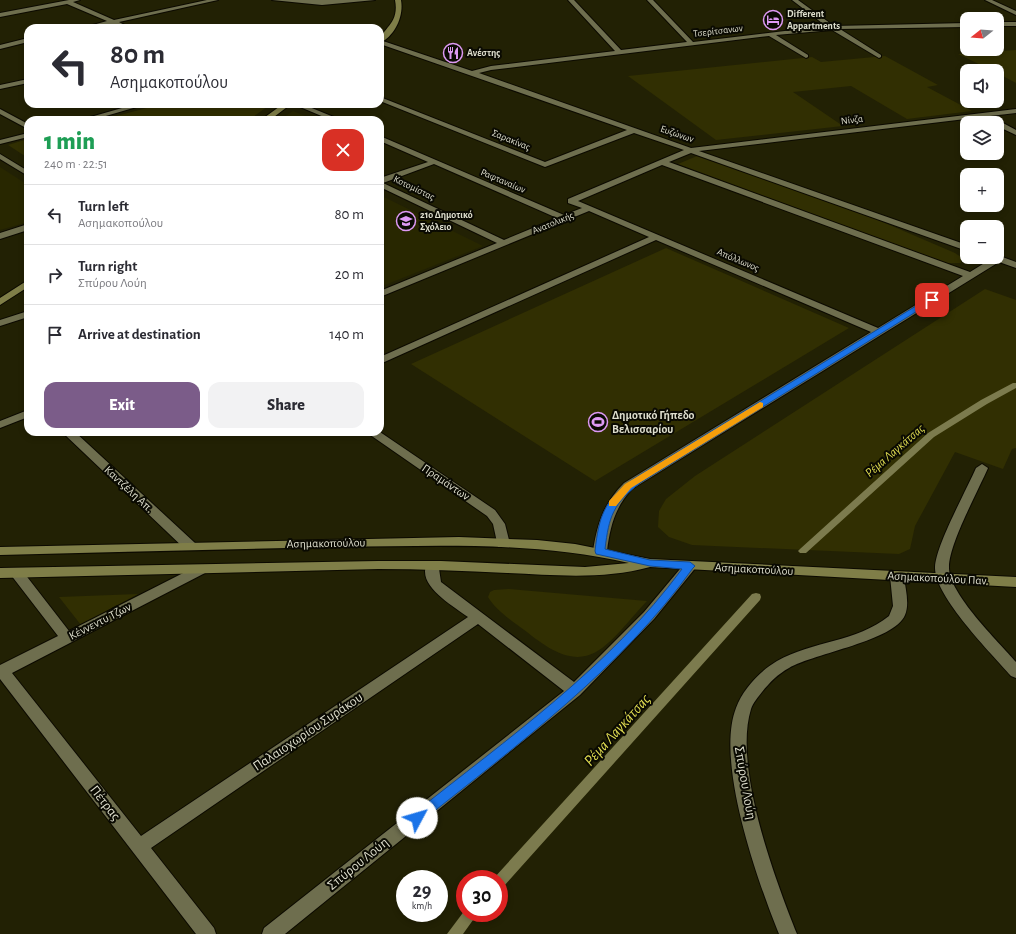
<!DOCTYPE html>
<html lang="en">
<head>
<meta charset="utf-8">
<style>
  :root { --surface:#fff; --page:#f2f2f3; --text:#2b2b33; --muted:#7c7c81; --line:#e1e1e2; --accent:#7b5c89 }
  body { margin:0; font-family:"Alegreya Sans",sans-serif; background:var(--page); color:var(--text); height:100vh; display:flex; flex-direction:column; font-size:15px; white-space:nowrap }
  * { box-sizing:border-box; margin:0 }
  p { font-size:13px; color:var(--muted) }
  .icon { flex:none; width:22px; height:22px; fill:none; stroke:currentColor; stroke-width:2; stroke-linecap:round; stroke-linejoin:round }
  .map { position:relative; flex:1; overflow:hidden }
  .sheet { position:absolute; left:24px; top:116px; width:360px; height:320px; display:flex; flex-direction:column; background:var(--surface); border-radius:12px; box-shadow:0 2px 6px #0003 }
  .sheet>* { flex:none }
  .top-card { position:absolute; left:24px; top:24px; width:360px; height:84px; border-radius:12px; box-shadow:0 2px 6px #0003; background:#fff; color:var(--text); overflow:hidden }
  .needle { width:26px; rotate:253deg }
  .fabs { position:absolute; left:960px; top:12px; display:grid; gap:8px }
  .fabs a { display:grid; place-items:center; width:44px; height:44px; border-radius:8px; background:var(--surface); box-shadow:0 2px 6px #0003; font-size:20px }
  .speed { position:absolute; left:396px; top:870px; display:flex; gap:8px; font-size:20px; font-weight:700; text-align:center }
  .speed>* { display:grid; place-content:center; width:52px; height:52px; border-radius:50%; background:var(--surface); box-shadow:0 2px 6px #0003; line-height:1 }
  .speed small { font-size:10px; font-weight:400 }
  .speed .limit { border:6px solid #d22; background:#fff; color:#111 }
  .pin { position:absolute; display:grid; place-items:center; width:34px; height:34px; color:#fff; margin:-17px; border-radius:8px; box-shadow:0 2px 6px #0006 }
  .me { position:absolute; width:44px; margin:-22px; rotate:51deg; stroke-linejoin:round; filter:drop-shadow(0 0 3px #0008) }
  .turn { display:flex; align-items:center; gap:14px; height:84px; padding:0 20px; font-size:18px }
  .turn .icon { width:52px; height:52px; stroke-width:2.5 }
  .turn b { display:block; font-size:28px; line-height:34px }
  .round { display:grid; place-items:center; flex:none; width:42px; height:42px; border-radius:12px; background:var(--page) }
  .summary { display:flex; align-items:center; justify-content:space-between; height:68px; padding:0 20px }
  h1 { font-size:24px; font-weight:800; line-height:30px; color:#1e9e55 }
  .button { display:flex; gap:8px; margin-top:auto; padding:8px 20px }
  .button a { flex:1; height:46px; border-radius:12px; background:var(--accent); color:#fff; font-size:16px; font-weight:800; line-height:46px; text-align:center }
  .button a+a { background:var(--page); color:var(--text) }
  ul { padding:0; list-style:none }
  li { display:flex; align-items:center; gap:12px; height:60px; padding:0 20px; border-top:1px solid var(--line) }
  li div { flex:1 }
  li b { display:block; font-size:15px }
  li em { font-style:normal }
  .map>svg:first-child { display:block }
  .built { fill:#282700 }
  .green { fill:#312f02 }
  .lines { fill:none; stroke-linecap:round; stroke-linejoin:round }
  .stream { fill:#7c7b4e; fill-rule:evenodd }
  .street-casing { stroke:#0c0a00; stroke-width:2 }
  .secondary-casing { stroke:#0c0a00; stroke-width:2 }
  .street { fill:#6e6e4e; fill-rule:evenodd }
  .secondary { fill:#7f7e48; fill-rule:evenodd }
  .route { fill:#1a73e8; stroke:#114b97 }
  .slow { fill:#f59e0b }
  .labels { text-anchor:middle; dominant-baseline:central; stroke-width:4; stroke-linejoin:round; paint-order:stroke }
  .far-poi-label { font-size:10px; font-weight:bold; fill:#dfdfce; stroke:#0a0a02; text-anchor:start }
  .far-street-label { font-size:10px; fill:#dfdfce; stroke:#0a0a02 }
  .poi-label { font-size:12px; font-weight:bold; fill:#dfdfce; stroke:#0a0a02; text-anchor:start }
  .street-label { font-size:12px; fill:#dfdfce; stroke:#0a0a02 }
  .water-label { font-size:13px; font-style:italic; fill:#e1dd51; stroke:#0a0a02 }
  .near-street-label { font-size:14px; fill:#dfdfce; stroke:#0a0a02 }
  .near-water-label { font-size:16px; font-style:italic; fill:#e1dd51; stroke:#0a0a02 }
</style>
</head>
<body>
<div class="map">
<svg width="1016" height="934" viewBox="0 0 1016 934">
  <rect width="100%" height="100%" fill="#222104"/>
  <path class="built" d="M293,111L315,120H280Z
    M0,167L28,185V222L0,230Z
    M380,195L483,246L380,287Z"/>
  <path class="green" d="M1016,50V83L997,73V71H993L958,54Z
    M885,56L938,85L927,87L972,111L907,119L851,86L793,92L843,126L716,140L628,76L812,57L821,62Z
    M162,104H271L249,120H101Z
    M28,139V158L8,145Z
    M697,156L878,220L955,253L961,257V263H946L678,164Z
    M666,248L849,328L595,481L411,364Z
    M985,289L1016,300V448L1012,449L1003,469L955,452L915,526L910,549L899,554L692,545L669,537L658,527L659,511L666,499L695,476Z
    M509,589L647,601C604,647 589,683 527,632C514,622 496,611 488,597L490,592L494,590Z
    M138,594L81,625L59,597Z"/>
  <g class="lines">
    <path class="stream" d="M1013,383H1016V388L987,404L934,437L806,553H800L798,551L800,549L928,433L981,400Z
      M756,593L760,594L761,597L760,600L504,886L499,888V879H494V878L752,594Z
      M465,910V913H478L463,934H447Z"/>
    <defs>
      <path id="street" d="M69,0H80L73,2L114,20L207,0H218L119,22L130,28C123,28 117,24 111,24C101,25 92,28 82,28L107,21L67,4L0,17V13Z
        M272,0H375L322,5Z
        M568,0H574L621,50L687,42L647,0H653L693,42L826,26L792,0H798L834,26L967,23V27L840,29L881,55V57L879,58L832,30L776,35L808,55V57L806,58L769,36L491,70L479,73L691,148L1016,109V113L990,116L1016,130V135L997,126V123H992L982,117L699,151L967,245V251L691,153L669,162L970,272L991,259L988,257H997V255L1016,262V268L999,262L632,489C615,507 610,527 607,551L605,554H595L593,551C597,524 604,503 624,483L871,332L656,240L380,364V357L649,237L589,211L380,297V291L497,243L380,187V178L428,162L380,141V136L564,215L582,208L568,203V199L684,150L634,133L545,167L380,101V97L545,162L627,130L380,44V40L472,71L491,66L615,51ZM434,164L557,218L504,240L383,183ZM662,165L963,276L878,328L578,201Z
        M985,0H992L1016,11V15Z
        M997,22H1016V26H997Z
        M28,38V42L0,49V45Z
        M28,79V83L0,89V85Z
        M136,104H147L92,120H80Z
        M293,104H302L341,120H331Z
        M0,109L28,124V129L0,114Z
        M28,133V137L0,144V140Z
        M0,154L28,171V176L0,159Z
        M28,224V230L0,239V233Z
        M28,311V317L0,326V320Z
        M28,410V417L0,428V421Z
        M62,432H75L195,543L197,546L195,549H185Z
        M366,432H380L495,510L505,524L510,544L508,547H498L493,524L487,516Z
        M982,464L988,468C978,491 949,544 949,567C948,593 998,641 1016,662V678L1011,676C991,653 934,596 935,567C936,545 966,491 976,468Z
        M433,561L438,562L441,582L574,682L644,612L685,563H695L697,566L654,619L580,695L285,934H262L264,928L564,691L478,624L151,848L214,928L216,934H196L0,679V665L58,636L11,575L9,572L11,569H21L69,631L195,567H205L207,570L205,573L12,673L141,836L468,617C453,606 414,584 428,562Z
        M897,571L902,573L904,576C905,588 910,603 905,615C894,641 815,653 789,668C778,674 770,682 762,692C758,697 753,703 751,709C733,767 775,879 797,934H779C758,882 715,762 736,708C743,689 760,671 777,661C812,641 857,642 889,616L893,606L890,576L892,573Z"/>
      <path id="secondary" d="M395,0H401C404,16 395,36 380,43C380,28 400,26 395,0Z
        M283,104H291L270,120H261Z
        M28,280V287L0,305V298Z
        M459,537L537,540L575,544L650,559L1016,577V587L650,567C603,580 554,575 507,573C464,571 421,569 378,569L0,578V568L378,561H441L585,567L629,563C534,541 435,546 339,547C226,549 113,552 0,555V547Z"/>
    </defs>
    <use href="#street" class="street-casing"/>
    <use href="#secondary" class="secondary-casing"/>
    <use href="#street" class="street"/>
    <use href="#secondary" class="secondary"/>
  </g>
  <path class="route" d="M929,298L935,300L640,483C613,504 609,516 605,549L650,560L690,562L695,566L693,568C620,670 518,744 422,821L417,823L413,821L411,818L413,814C507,739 610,667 682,569L650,566L596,554L595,551C599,516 604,501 633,479Z"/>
  <path class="slow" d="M760,402L763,403V407L631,488L616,506H609V501L625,484Z"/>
  <defs>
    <symbol id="hotel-ring" viewBox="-11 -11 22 22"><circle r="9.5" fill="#0a0a02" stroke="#dd99f3" stroke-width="1.5"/><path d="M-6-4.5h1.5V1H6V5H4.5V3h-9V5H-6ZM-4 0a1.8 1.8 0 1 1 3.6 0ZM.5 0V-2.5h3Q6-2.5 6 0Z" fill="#dd99f3"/></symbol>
    <symbol id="restaurant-ring" viewBox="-11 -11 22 22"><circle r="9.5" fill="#0a0a02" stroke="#dd99f3" stroke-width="1.5"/><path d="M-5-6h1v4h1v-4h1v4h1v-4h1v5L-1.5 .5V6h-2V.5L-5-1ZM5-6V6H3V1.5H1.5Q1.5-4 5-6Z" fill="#dd99f3"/></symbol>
    <symbol id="school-ring" viewBox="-11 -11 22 22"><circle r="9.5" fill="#0a0a02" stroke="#dd99f3" stroke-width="1.5"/><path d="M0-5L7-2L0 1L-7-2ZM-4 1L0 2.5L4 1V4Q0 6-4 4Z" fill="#dd99f3"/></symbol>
    <symbol id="stadium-ring" viewBox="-11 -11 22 22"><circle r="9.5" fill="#0a0a02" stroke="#dd99f3" stroke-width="1.5"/><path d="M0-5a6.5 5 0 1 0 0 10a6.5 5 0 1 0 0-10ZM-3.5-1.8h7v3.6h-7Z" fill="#dd99f3"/></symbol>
  </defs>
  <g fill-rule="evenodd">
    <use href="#hotel-ring" x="762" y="9" width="22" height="22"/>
    <use href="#restaurant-ring" x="442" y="42" width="22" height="22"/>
    <use href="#school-ring" x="395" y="210" width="22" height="22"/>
    <use href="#stadium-ring" x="587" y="411" width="22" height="22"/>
  </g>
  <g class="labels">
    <g class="far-poi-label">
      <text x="787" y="14">Different<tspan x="787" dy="12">Appartments</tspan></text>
      <text x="467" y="53">Ανέστης</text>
      <text x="420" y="215">21ο Δημοτικό<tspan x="420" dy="12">Σχόλειο</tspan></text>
    </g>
    <g class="far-street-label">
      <text transform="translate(718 31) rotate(-7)">Τσερίτσανων</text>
      <text transform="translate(852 120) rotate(-7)">Νίνζα</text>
      <text transform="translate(677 134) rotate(19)">Ευζώνων</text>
      <text transform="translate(511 140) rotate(22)">Σαρακίνας</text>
      <text transform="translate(503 181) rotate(23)">Ραφταναίων</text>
      <text transform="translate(414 188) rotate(26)">Κοτομίστας</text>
      <text transform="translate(553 223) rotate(-22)">Ανατολικής</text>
      <text transform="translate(738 260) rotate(23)">Απόλλωνος</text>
    </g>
    <g class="poi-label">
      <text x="612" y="415">Δημοτικό Γήπεδο<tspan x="612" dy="14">Βελισσαρίου</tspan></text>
    </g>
    <g class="street-label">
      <text transform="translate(446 482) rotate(34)">Πραμάντων</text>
      <text transform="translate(129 489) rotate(43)">Καντζέλη Απ.</text>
      <text transform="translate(326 543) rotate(-1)">Ασημακοπούλου</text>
      <text transform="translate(754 569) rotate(3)">Ασημακοπούλου</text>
      <text transform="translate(938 578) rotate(3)">Ασημακοπούλου Παν.</text>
      <text transform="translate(100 621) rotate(-27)">Κέννεντυ Τζων</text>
    </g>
    <g class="water-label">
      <text transform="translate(895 451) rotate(-41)">Ρέμα Λαγκάτσας</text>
    </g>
    <g class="near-street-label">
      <text transform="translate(308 732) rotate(-34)">Παλαιοχωρίου Συράκου</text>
      <text transform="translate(745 783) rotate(80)">Σπύρου Λούη</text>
      <text transform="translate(105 803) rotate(52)">Πέτρας</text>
      <text transform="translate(358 864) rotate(-39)">Σπύρου Λούη</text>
    </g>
    <g class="near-water-label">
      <text transform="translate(617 730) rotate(-48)">Ρέμα Λαγκάτσας</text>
    </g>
  </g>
</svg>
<div class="fabs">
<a><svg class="needle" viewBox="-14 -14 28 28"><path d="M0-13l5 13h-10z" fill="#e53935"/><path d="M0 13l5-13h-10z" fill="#7c7c81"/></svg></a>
<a><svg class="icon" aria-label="sound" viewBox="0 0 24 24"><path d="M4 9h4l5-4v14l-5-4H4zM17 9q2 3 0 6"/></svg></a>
<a><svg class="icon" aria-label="layers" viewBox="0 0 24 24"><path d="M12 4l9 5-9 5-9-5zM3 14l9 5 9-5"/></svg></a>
<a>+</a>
<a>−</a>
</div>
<div class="speed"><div>29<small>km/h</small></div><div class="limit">30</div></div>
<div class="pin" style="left:932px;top:300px;background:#d93025"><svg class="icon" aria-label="arrive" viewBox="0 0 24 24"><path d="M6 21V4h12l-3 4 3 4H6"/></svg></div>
<svg class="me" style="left:417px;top:818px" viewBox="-20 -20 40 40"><circle r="19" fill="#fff"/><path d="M0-13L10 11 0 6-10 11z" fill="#1a73e8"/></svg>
<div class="top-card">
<div class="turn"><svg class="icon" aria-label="left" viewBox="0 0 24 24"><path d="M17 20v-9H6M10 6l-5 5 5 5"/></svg><div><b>80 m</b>Ασημακοπούλου</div></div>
</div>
<section class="sheet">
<div class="summary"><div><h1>1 min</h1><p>240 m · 22:51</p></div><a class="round" style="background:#d93025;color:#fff"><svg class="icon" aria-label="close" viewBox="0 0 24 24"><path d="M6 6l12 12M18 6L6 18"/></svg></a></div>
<ul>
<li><svg class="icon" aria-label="left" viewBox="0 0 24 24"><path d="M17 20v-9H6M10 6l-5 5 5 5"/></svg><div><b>Turn left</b><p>Ασημακοπούλου</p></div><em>80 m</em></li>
<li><svg class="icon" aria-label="right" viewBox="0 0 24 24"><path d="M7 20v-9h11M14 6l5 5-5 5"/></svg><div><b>Turn right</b><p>Σπύρου Λούη</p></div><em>20 m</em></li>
<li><svg class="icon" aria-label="arrive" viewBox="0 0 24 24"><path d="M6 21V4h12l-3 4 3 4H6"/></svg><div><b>Arrive at destination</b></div><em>140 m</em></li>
</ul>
<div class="button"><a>Exit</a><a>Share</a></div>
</section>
</div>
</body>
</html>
